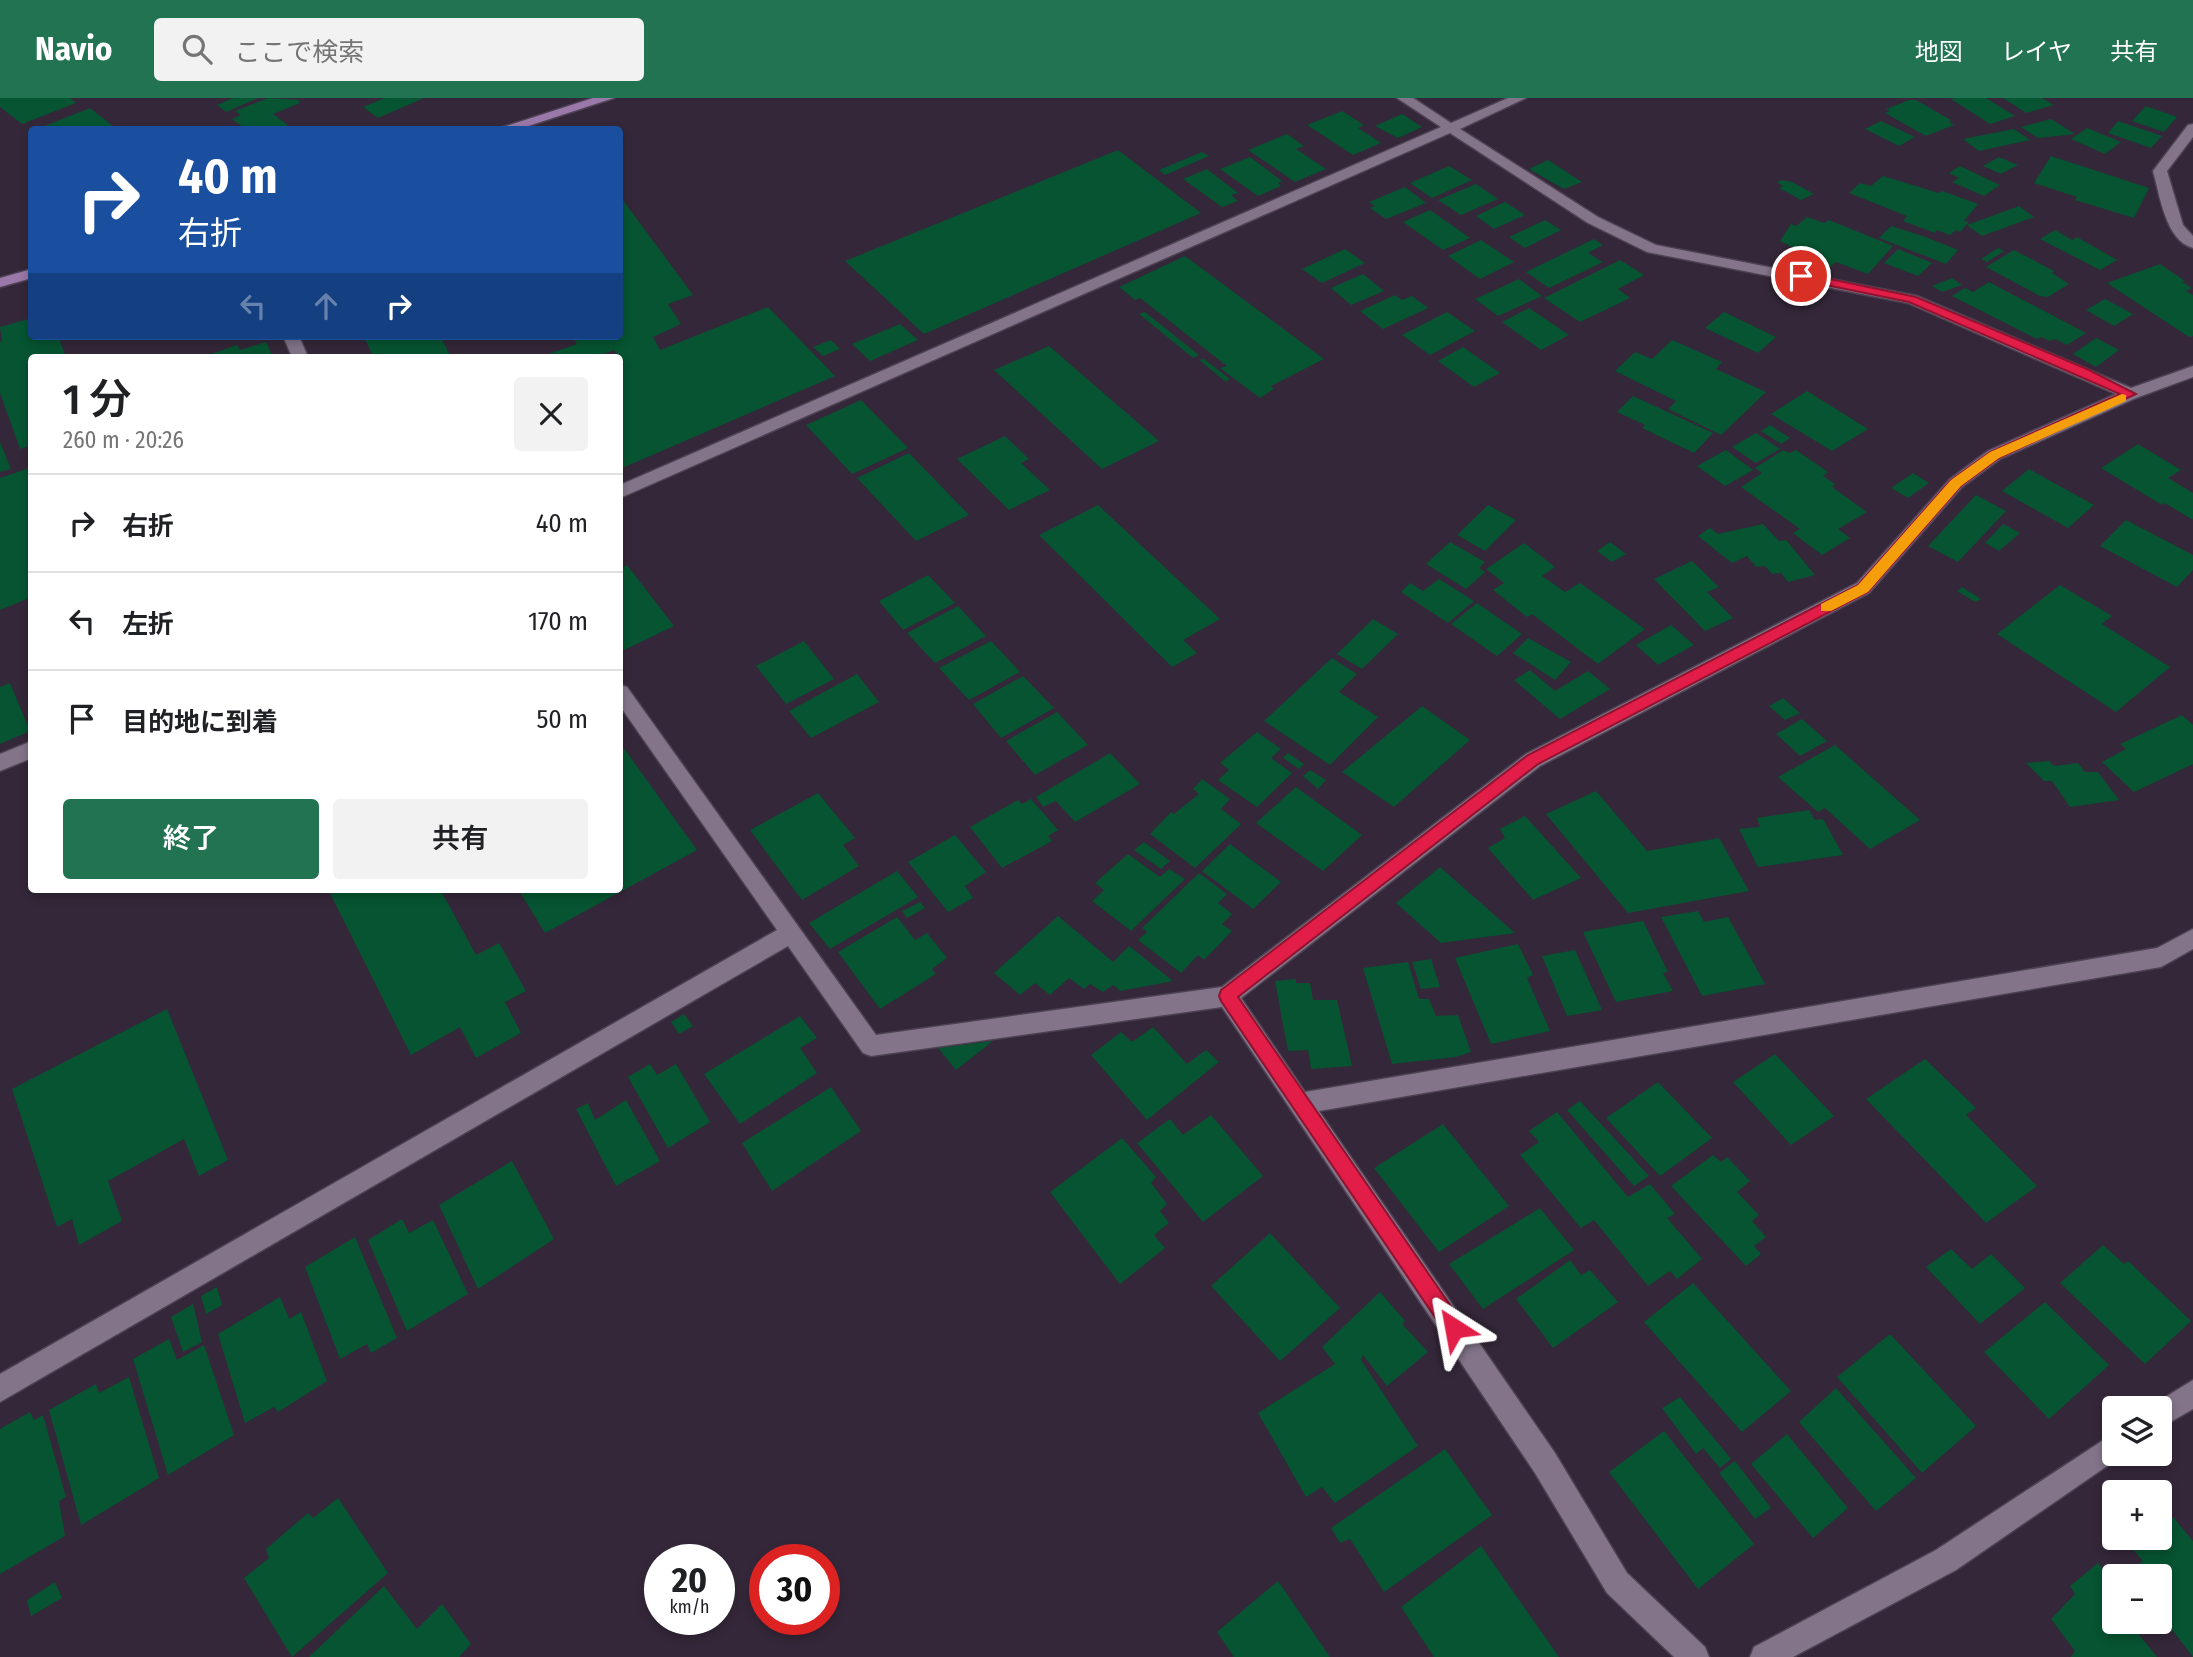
<!DOCTYPE html>
<html lang="ja">
<head>
<meta charset="utf-8">
<style>
  :root { --surface:#fff; --page:#f2f2f2; --text:#202124; --muted:#757577; --line:#e0e0e0; --accent:#217351 }
  body { margin:0; font-family:"Fira Sans Condensed","Noto Sans JP",sans-serif; background:var(--page); color:var(--text); height:100vh; display:flex; flex-direction:column; font-size:26px; white-space:nowrap }
  * { box-sizing:border-box; margin:0 }
  p { font-size:23px; color:var(--muted) }
  .icon { flex:none; width:38px; height:38px; fill:none; stroke:currentColor; stroke-width:2; stroke-linecap:round; stroke-linejoin:round }
  .map { position:relative; flex:1; overflow:hidden }
  .side { position:absolute; left:28px; top:256px; width:595px; height:539px; display:flex; flex-direction:column; background:var(--surface); border-radius:7px; box-shadow:0 4px 10px #0003 }
  .side>* { flex:none }
  .hud { position:absolute; left:28px; top:28px; width:595px; height:214px; border-radius:7px; box-shadow:0 4px 10px #0003; background:#1a4fa0; color:#fff; overflow:hidden }
  .tools { position:absolute; left:2102px; top:1298px; display:grid; gap:14px }
  .tools a { display:grid; place-items:center; width:70px; height:70px; border-radius:7px; background:var(--surface); box-shadow:0 4px 10px #0003; font-size:35px }
  .speed { position:absolute; left:644px; top:1446px; display:flex; gap:14px; font-size:35px; font-weight:700; text-align:center }
  .speed>* { display:grid; place-content:center; width:91px; height:91px; border-radius:50%; background:var(--surface); box-shadow:0 4px 10px #0003; line-height:1 }
  .speed small { font-size:18px; font-weight:400 }
  .speed .limit { border:10px solid #d22; background:#fff; color:#111 }
  .pin { position:absolute; display:grid; place-items:center; width:60px; height:60px; color:#fff; margin:-30px; border:4px solid #fff; border-radius:50%; box-shadow:0 2px 7px #0007 }
  .me { position:absolute; width:77px; margin:-38px; rotate:326deg; stroke-linejoin:round; filter:drop-shadow(0 0 5px #0008) }
  .turn { display:flex; align-items:center; gap:24px; height:147px; padding:0 35px; font-size:32px }
  .turn .icon { width:91px; height:91px; stroke-width:2.5 }
  .turn b { display:block; font-size:49px; line-height:60px }
  .lanes { display:flex; align-items:center; height:66px; padding:0 35px; background:#0003; justify-content:center; gap:35px; direction:ltr }
  .lanes .off { opacity:.35 }
  .round { display:grid; place-items:center; flex:none; width:74px; height:74px; border-radius:7px; background:var(--page) }
  .overview { display:flex; align-items:center; justify-content:space-between; height:119px; padding:0 35px }
  h1 { font-size:42px; font-weight:600; line-height:52px }
  .button { display:flex; gap:14px; margin-top:auto; padding:14px 35px }
  .button a { flex:1; height:80px; border-radius:7px; background:var(--accent); color:#fff; font-size:28px; font-weight:600; line-height:80px; text-align:center }
  .button a+a { background:var(--page); color:var(--text) }
  ul { padding:0; list-style:none }
  li { display:flex; align-items:center; gap:21px; height:98px; padding:0 35px; border-top:2px solid var(--line) }
  li div { flex:1 }
  li b { display:block; font-size:26px }
  li em { font-style:normal }
  header { display:flex; align-items:center; gap:42px; box-sizing:border-box; height:98px; padding:0 35px; background:var(--accent); color:#fff }
  header strong { font-size:33px }
  nav { display:flex; gap:38px; margin-inline-start:auto; font-size:24px }
  .search { width:490px; height:63px; background:var(--page); display:flex; align-items:center; gap:18px; box-sizing:border-box; padding:0 24px; border-radius:7px; color:var(--muted); font-size:26px }
  .map>svg:first-child { display:block }
  .building { fill:#065431 }
  .lines { fill:none; stroke-linecap:round; stroke-linejoin:round }
  .minor-casing { stroke:#4d4252; stroke-width:3 }
  .major-casing { stroke:#4d4252; stroke-width:3 }
  .minor { fill:#83748a; fill-rule:evenodd }
  .major { fill:#9a78a9; fill-rule:evenodd }
  .route { fill:#e11d48; stroke:#92132f; stroke-width:2 }
  .slow { fill:#f59e0b }
</style>
</head>
<body>
<header>
<strong>Navio</strong>
<div class="search"><svg class="icon" aria-label="search" viewBox="0 0 24 24"><circle cx="10" cy="10" r="6"/><path d="M15 15l6 6"/></svg>ここで検索</div>
<nav><a>地図</a><a>レイヤ</a><a>共有</a></nav>
</header>
<div class="map">
<svg width="2193" height="1559" viewBox="0 0 2193 1559">
  <rect width="100%" height="100%" fill="#342739"/>
  <path class="building" d="M0,0H70L76,5L22,26L0,9Z
    M233,0H258L226,14L217,7Z
    M268,0L301,2L298,3L300,5L273,16L288,27L277,32H247L232,21L241,17L235,13Z
    M385,0H424L378,20L363,9Z
    M1956,0H1986L2015,18L1990,26L1951,1Z
    M2003,0H2042L2054,7L2026,15Z
    M1909,2H1916L1951,22L1949,24L1954,27L1926,38L1885,15L1890,13L1886,11Z
    M2146,8L2177,19L2164,34L2132,23Z
    M90,10L118,32H37V31Z
    M1342,13L1364,27L1358,30L1381,45L1353,57L1307,27Z
    M1402,16L1422,29L1398,40L1375,28Z
    M2051,21L2075,36L2038,40L2021,29Z
    M1881,23L1915,39L1899,48L1865,31Z
    M2118,23L2162,38L2151,50L2108,35Z
    M2087,30L2121,44L2105,56L2071,41Z
    M2014,31L2030,42L1979,53L1963,41Z
    M1287,36L1304,48L1296,51L1326,71L1295,84L1248,52Z
    M1118,52L1201,115L924,236L845,163Z
    M1202,54L1209,58L1165,77L1159,72Z
    M2051,58L2149,90L2134,120L2075,102L2077,99L2034,85Z
    M1250,59L1282,83L1278,85L1281,88L1258,98L1220,71Z
    M1999,59L2018,67L2001,76L1983,68Z
    M1548,62L1582,84L1564,91L1529,71Z
    M1449,68L1472,82L1432,100L1410,85Z
    M1960,68L2000,87L1984,98L1952,84L1959,80L1949,75Z
    M1207,71L1238,95L1231,97L1238,103L1222,109L1183,81Z
    M1883,78L1939,95L1942,93L1978,106L1964,123L1969,124L1960,134L1956,132L1950,137L1937,132L1935,135L1903,123L1907,118L1849,95L1860,85L1871,88Z
    M1782,82L1792,84L1814,96L1801,102L1779,90L1783,88L1777,84Z
    M1476,86L1498,101L1461,117L1438,102Z
    M1405,89L1426,105L1386,121L1370,110L1375,108L1369,104Z
    M620,98L693,197L668,206L681,226L653,239L660,252L768,209L835,278L620,371V268L624,266L620,259L614,252L594,259H540L577,246L572,238H620Z
    M1505,104L1525,117L1494,131L1476,118Z
    M2019,108L2034,119L1982,138L1967,127Z
    M1430,112L1470,140L1443,152L1403,124Z
    M1807,119L1824,125L1829,122L1893,148L1868,176L1836,164L1830,169L1800,156L1802,154L1780,143L1791,126L1796,128Z
    M1545,122L1561,132L1525,150L1509,139Z
    M1891,128L1923,138L1958,152L1946,166L1879,140Z
    M2055,132L2072,142L2077,139L2117,162L2100,172L2040,141Z
    M1594,141L1603,147L1588,155L1603,164L1549,190L1526,174Z
    M1481,142L1514,164L1480,181L1448,158Z
    M1998,150L2004,153L1987,164L1981,161Z
    M1345,151L1365,165L1322,185L1302,171Z
    M1898,151L1932,165L1918,178L1884,165Z
    M2014,152L2054,173L2052,175L2069,186L2048,199L2040,198L1986,169Z
    M1185,158L1324,261L1271,288L1274,291L1260,300L1220,270L1227,268L1140,200L1135,202L1119,189Z
    M1620,162L1644,177L1618,191L1630,200L1580,224L1544,200Z
    M2160,166L2185,183L2182,184L2192,190L2186,193L2193,197V238L2189,239L2107,185Z
    M1363,176L1384,193L1351,207L1331,190Z
    M1952,180L1962,187L1942,194L1932,188Z
    M1519,181L1542,198L1498,218L1475,201Z
    M1989,184L2086,235L2067,247L2055,241L2050,243L2041,239L2037,241L1952,198L1965,190L1973,194Z
    M1395,197L1402,202L1412,198L1428,210L1383,231L1360,213Z
    M2105,201L2133,216L2114,228L2086,212Z
    M1529,210L1569,237L1541,252L1502,224Z
    M1145,214L1199,257L1193,260L1139,216Z
    M1447,214L1475,233L1430,257L1402,237Z
    M1724,214L1776,239L1758,255L1705,230Z
    M32,220V238H58L66,259H32V347L20,351L0,295V244L2,243L0,229Z
    M900,226L918,242L870,263L852,246Z
    M363,238H440L451,259H374Z
    M2096,240L2119,252L2096,269L2073,256Z
    M831,242L840,251L823,258L813,249Z
    M1672,242L1722,264L1716,271L1766,294L1721,337L1668,311L1676,303L1615,273L1635,254L1652,261Z
    M266,244L273,259H203L237,247L240,252Z
    M1049,248L1159,343L1102,371L994,272Z
    M1463,249L1500,275L1474,289L1438,263Z
    M1204,261L1230,281L1226,284L1199,262Z
    M1807,293L1868,331L1832,353L1771,316Z
    M1633,298L1713,335L1694,355L1642,330L1645,327L1617,314Z
    M861,302L908,350L852,376L806,327Z
    M1770,327L1790,340L1781,346L1761,333Z
    M1756,335L1780,351L1756,365L1732,349Z
    M1005,338L1029,361L1021,365L1050,392L1009,412L957,361Z
    M0,344L11,371L0,374Z
    M2138,346L2181,372L2168,380L2193,395V422L2165,405L2162,407L2101,370Z
    M1726,352L1753,372L1725,388L1697,368Z
    M1783,352L1789,355L1796,352L1828,374L1823,378L1835,386L1832,389L1867,414L1838,431L1850,440L1822,457L1793,435L1800,431L1741,389L1762,375L1755,370Z
    M909,355L969,417L916,443L857,380Z
    M32,369V499L0,512V380Z
    M2029,371L2094,407L2068,430L2002,393Z
    M1913,375L1929,385L1908,400L1891,390Z
    M1976,397L2006,413L1958,464L1928,448Z
    M1098,407L1220,521L1183,542L1197,555L1172,569L1039,437Z
    M1488,407L1516,422L1485,453L1457,437Z
    M2126,422L2193,457V472L2177,489L2100,448Z
    M1763,426L1779,443L1786,442L1815,477L1788,484L1781,475L1772,476L1765,468L1756,469L1747,458L1732,465L1698,438L1710,430L1718,436Z
    M2003,426L2020,435L1999,453L1985,445Z
    M1450,444L1485,464L1479,470L1485,474L1466,491L1426,466Z
    M1610,444L1626,456L1612,464L1597,453Z
    M1524,445L1555,469L1542,478L1565,494L1580,485L1645,531L1598,566L1532,516L1527,519L1493,492L1504,485L1486,471Z
    M1692,463L1719,489L1707,494L1733,520L1705,533L1654,481Z
    M627,467L674,528L620,554V471Z
    M928,477L955,505L903,532L879,503Z
    M1439,481L1474,503L1448,525L1401,494L1410,485L1423,493Z
    M2060,487L2112,518L2102,526L2170,569L2116,614L1997,536Z
    M1962,489L1981,501L1975,504L1957,493Z
    M1477,505L1522,536L1497,558L1451,526Z
    M958,508L986,538L935,565L907,535Z
    M1373,521L1398,536L1362,571L1337,556Z
    M1671,527L1694,547L1658,567L1636,547Z
    M1528,540L1571,564L1555,582L1513,555Z
    M804,543L834,581L786,606L756,568Z
    M991,543L1020,574L969,602L939,570Z
    M1332,560L1357,576L1339,594L1378,619L1330,667L1264,623Z
    M1530,572L1555,593L1588,573L1610,591L1560,621L1514,582Z
    M857,576L879,604L811,640L789,613Z
    M1023,578L1054,610L1001,640L973,606Z
    M10,585L30,633L0,646V589Z
    M1783,600L1800,615L1785,622L1769,608Z
    M1422,608L1470,642L1394,709L1342,674Z
    M1057,614L1088,647L1035,677L1006,643Z
    M2182,617L2193,627V666L2134,694L2102,664L2126,651L2120,646Z
    M1802,621L1827,643L1800,658L1776,636Z
    M1257,634L1281,651L1271,660L1292,675L1257,709L1218,682L1229,672L1220,665Z
    M620,645L697,752L545,835L518,791H620Z
    M1835,647L1920,722L1870,751L1825,710L1818,714L1778,679Z
    M1110,655L1140,686L1075,724L1056,703L1043,709L1036,699Z
    M1288,655L1304,666L1299,671L1283,660Z
    M2049,663L2054,668L2078,665L2085,674H2098L2119,702L2070,709L2052,683H2044L2026,665Z
    M1310,672L1326,682L1318,691L1303,678Z
    M1202,681L1230,701L1221,711L1241,726L1195,770L1150,736L1171,714L1174,716L1199,696L1193,691Z
    M1296,689L1362,737L1323,773L1256,725Z
    M1596,693L1647,753L1719,740L1749,793L1628,815L1546,716Z
    M818,695L855,740L843,747L859,768L802,802L750,732Z
    M1031,701L1058,732L1048,738L1052,743L1002,770L970,729L1018,702L1022,706Z
    M1809,712L1815,722L1823,721L1843,757L1758,769L1739,731L1760,729L1757,720Z
    M1525,718L1581,780L1533,802L1488,750L1505,740L1500,731Z
    M955,737L986,774L965,788L973,800L948,814L908,764Z
    M1144,744L1170,763L1161,771L1134,752Z
    M1230,746L1281,784L1253,811L1202,773Z
    M1128,756L1160,779L1169,771L1185,781L1131,833L1092,803L1104,792L1095,785Z
    M1440,769L1515,835L1441,845L1396,805Z
    M897,773L918,799L830,851L809,825Z
    M1199,775L1227,796L1218,805L1232,816L1222,826L1232,833L1204,862L1198,857L1181,875L1138,842L1147,834L1142,830Z
    M328,791H440L476,857L499,845L526,893L505,904L521,935L476,960L460,929L411,957Z
    M920,804L925,810L907,820L902,813Z
    M1698,813L1704,824L1728,819L1765,886L1702,898L1661,819Z
    M1058,818L1113,864L1129,848L1173,883L1120,893L1113,887L1103,894L1090,886L1084,891L1069,880L1050,897L1035,885L1020,897L994,875Z
    M897,819L915,842L927,835L947,860L932,871L936,876L880,911L838,854Z
    M1643,823L1668,874L1663,875L1673,893L1616,904L1583,834Z
    M1518,846L1533,877L1527,880L1550,933L1491,946L1455,860Z
    M1575,852L1602,912L1567,918L1542,858Z
    M1431,861L1440,889L1421,891L1412,864Z
    M1408,864L1419,901H1429L1436,918L1458,917L1471,954L1456,959L1392,966L1363,870Z
    M1296,881V885H1310L1313,902H1337L1352,968L1311,971L1308,952L1288,953L1275,883Z
    M167,911L228,1062L199,1078L184,1041L108,1083L122,1123L79,1147L72,1121L57,1129L12,991Z
    M684,916L693,928L679,936L671,924Z
    M800,918L817,940L800,950L817,975L740,1026L704,976Z
    M1153,929L1187,966L1206,952L1219,964L1147,1022L1091,957L1121,934L1132,944Z
    M993,943L956,972L938,950Z
    M1775,956L1834,1018L1791,1047L1733,984Z
    M1925,961L1976,1010L1966,1017L2037,1088L1986,1125L1866,1001Z
    M650,966L657,977L676,966L710,1024L668,1050L628,979Z
    M1658,984L1712,1040L1660,1078L1606,1020Z
    M831,989L861,1033L772,1093L742,1045Z
    M626,1002L660,1063L616,1088L576,1011L588,1005L595,1022Z
    M1580,1003L1649,1078L1634,1088L1567,1012Z
    M1557,1014L1628,1099L1650,1086L1675,1116L1667,1120L1702,1161L1677,1181L1670,1173L1648,1188L1594,1122L1581,1130L1520,1057L1539,1044L1529,1033Z
    M1211,1017L1263,1078L1203,1124L1137,1045L1170,1021L1183,1037Z
    M1443,1026L1509,1108L1439,1154L1374,1070Z
    M1122,1040L1156,1079L1151,1085L1167,1106L1160,1113L1169,1125L1154,1137L1165,1150L1120,1186L1050,1094Z
    M1713,1057L1721,1064L1727,1059L1750,1083L1737,1094L1759,1117L1752,1123L1766,1139L1754,1148L1761,1156L1746,1168L1671,1088Z
    M512,1063L554,1141L478,1191L439,1107Z
    M1540,1110L1574,1152L1483,1211L1449,1166Z
    M402,1121L409,1135L433,1122L468,1196L407,1233L368,1142Z
    M1270,1135L1340,1210L1280,1263L1211,1188Z
    M355,1139L397,1240L371,1255L367,1246L340,1261L305,1169Z
    M2103,1147L2124,1166L2128,1163L2191,1223L2145,1266L2060,1185Z
    M1951,1151L1972,1171L1991,1156L2025,1190L1980,1226L1926,1169Z
    M1570,1162L1581,1177L1590,1172L1618,1204L1553,1250L1516,1201Z
    M1693,1185L1791,1293L1742,1334L1644,1224Z
    M217,1189L222,1207L206,1216L201,1198Z
    M1380,1194L1405,1223L1402,1226L1428,1254L1387,1288L1363,1257L1361,1262L1418,1348L1335,1405L1322,1389L1306,1399L1258,1315L1335,1266L1322,1249Z
    M280,1199L289,1221L301,1214L327,1283L278,1314L274,1309L245,1325L218,1236Z
    M2045,1204L2109,1267L2049,1321L1984,1254Z
    M193,1206L202,1244L183,1254L171,1219Z
    M1890,1236L1976,1328L1922,1375L1837,1279Z
    M169,1241L177,1262L204,1247L234,1337L168,1377L133,1261Z
    M129,1279L159,1380L81,1427L49,1312L96,1286L99,1295Z
    M1836,1290L1916,1380L1876,1413L1799,1324Z
    M1680,1299L1731,1361L1720,1370L1703,1350L1696,1356L1662,1310Z
    M30,1314L34,1322L43,1317L66,1399L59,1403L65,1438L0,1476V1331Z
    M1664,1333L1754,1446L1698,1491L1609,1374Z
    M1787,1336L1848,1410L1813,1440L1751,1366Z
    M1445,1351L1492,1417L1384,1494L1350,1441L1340,1445L1331,1430Z
    M1735,1363L1771,1410L1755,1421L1719,1375Z
    M338,1400L388,1475L292,1559L244,1480L269,1460L266,1451L308,1415L313,1420Z
    M2173,1419L2193,1443V1559L2160,1516V1479H2118L2143,1463L2130,1448L2141,1440H2160V1428Z
    M1481,1448L1559,1559H1434L1401,1509Z
    M2098,1465L2112,1483L2114,1481V1524H2129L2157,1559H2071L2075,1553L2051,1521L2075,1496L2070,1488Z
    M1278,1483L1330,1559H1234L1217,1534Z
    M55,1484L62,1500L31,1518L27,1502Z
    M384,1488L417,1531L442,1506L471,1546L459,1559H309Z"/>
  <g class="lines">
    <defs>
      <path id="minor" d="M1397,0H1413L1451,25L1508,0H1526L1460,31L1598,119L1656,147L1917,198L2131,290L2193,268V279L2136,300L2000,361L1962,389L1869,495L1540,668L1241,900L1305,994L2157,850L2193,831V851L2161,869L1319,1013L1555,1355L1627,1475L1705,1549L1709,1559H1674L1607,1495L1535,1375L1222,909L871,958L863,955L788,848L0,1304V1276L777,832L620,608V587L627,589L876,937L1222,889L1526,656L1857,485L1950,381L1988,353L2116,296L1908,205L1647,154L1588,125L1450,35L620,400V387L1441,29Z
        M2193,26V39L2167,73L2183,127L2193,138V150C2165,142 2160,97 2153,73L2188,27Z
        M283,238H299L308,259H292Z
        M32,643V660L0,673V656Z
        M2193,1282V1311L2160,1330V1311H2149L2151,1308Z
        M2114,1335V1356L2123,1357L1956,1472L1793,1559H1750L1754,1549L1936,1452Z"/>
      <path id="major" d="M593,0H614L516,32H494Z
        M32,171V180L0,189V180Z"/>
    </defs>
    <use href="#minor" class="minor-casing"/>
    <use href="#major" class="major-casing"/>
    <use href="#minor" class="minor"/>
    <use href="#major" class="major"/>
  </g>
  <path class="route" d="M1801,175L1916,199L2087,271L2136,296L1999,360L1961,388L1868,494L1538,666L1238,899L1461,1223L1464,1230L1461,1237L1454,1239L1447,1237L1221,903L1219,898L1221,892L1528,657L1858,487L1951,382L1990,354L2120,296L1909,204L1797,181L1795,178Z"/>
  <path class="slow" d="M2122,296L2126,297V303L1999,360L1961,388L1868,494L1831,513H1821V506L1858,487L1951,382L1990,354Z"/>
</svg>
<div class="tools">
<a><svg class="icon" aria-label="layers" viewBox="0 0 24 24"><path d="M12 4l9 5-9 5-9-5zM3 14l9 5 9-5"/></svg></a>
<a>+</a>
<a>−</a>
</div>
<div class="speed"><div>20<small>km/h</small></div><div class="limit">30</div></div>
<div class="pin" style="left:1801px;top:178px;background:#d93025"><svg class="icon" aria-label="arrive" viewBox="0 0 24 24"><path d="M6 21V4h12l-3 4 3 4H6"/></svg></div>
<svg class="me" style="left:1454px;top:1230px" viewBox="-20 -20 40 40"><path d="M0-17L14 15 0 8-14 15z" fill="#e11d48" stroke="#fff" stroke-width="4"/></svg>
<div class="hud">
<div class="turn"><svg class="icon" aria-label="right" viewBox="0 0 24 24"><path d="M7 20v-9h11M14 6l5 5-5 5"/></svg><div><b>40 m</b>右折</div></div>
<div class="lanes"><svg class="icon off" aria-label="left" viewBox="0 0 24 24"><path d="M17 20v-9H6M10 6l-5 5 5 5"/></svg><svg class="icon off" aria-label="ahead" viewBox="0 0 24 24"><path d="M12 20V5M6 11l6-6 6 6"/></svg><svg class="icon" aria-label="right" viewBox="0 0 24 24"><path d="M7 20v-9h11M14 6l5 5-5 5"/></svg></div>
</div>
<section class="side">
<div class="overview"><div><h1>1 分</h1><p>260 m · 20:26</p></div><a class="round"><svg class="icon" aria-label="close" viewBox="0 0 24 24"><path d="M6 6l12 12M18 6L6 18"/></svg></a></div>
<ul>
<li><svg class="icon" aria-label="right" viewBox="0 0 24 24"><path d="M7 20v-9h11M14 6l5 5-5 5"/></svg><div><b>右折</b></div><em>40 m</em></li>
<li><svg class="icon" aria-label="left" viewBox="0 0 24 24"><path d="M17 20v-9H6M10 6l-5 5 5 5"/></svg><div><b>左折</b></div><em>170 m</em></li>
<li><svg class="icon" aria-label="arrive" viewBox="0 0 24 24"><path d="M6 21V4h12l-3 4 3 4H6"/></svg><div><b>目的地に到着</b></div><em>50 m</em></li>
</ul>
<div class="button"><a>終了</a><a>共有</a></div>
</section>
</div>
</body>
</html>
